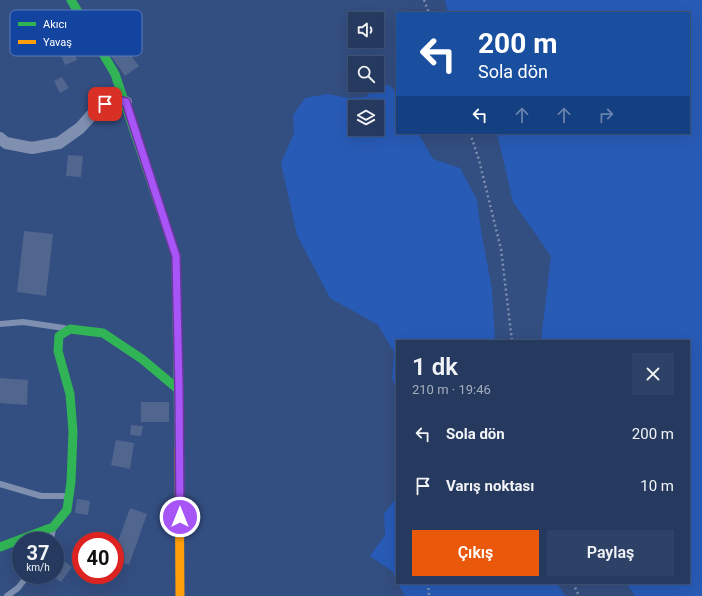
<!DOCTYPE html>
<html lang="tr">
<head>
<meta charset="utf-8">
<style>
  :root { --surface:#263a60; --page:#2e4166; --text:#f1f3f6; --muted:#a4adbd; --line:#425475; --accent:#ea580c }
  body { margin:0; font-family:Roboto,sans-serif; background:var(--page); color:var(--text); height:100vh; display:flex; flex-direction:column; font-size:15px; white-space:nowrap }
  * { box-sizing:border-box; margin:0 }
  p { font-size:13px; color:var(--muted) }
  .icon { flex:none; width:22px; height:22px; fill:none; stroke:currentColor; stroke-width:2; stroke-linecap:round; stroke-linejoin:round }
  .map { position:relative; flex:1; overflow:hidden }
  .details { position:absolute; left:396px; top:340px; width:294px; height:244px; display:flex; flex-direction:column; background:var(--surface); border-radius:0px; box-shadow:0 4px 16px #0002,0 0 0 1px var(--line) }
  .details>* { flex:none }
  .banner { position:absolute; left:396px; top:12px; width:294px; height:122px; border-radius:0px; box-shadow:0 4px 16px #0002,0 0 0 1px var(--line); background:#1a4fa0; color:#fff; overflow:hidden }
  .tools { position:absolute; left:348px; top:12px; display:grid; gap:8px }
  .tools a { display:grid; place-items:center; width:36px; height:36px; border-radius:0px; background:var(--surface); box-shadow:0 4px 16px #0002,0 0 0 1px var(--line); font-size:20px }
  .speed { position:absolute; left:12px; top:532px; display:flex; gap:8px; font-size:20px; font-weight:700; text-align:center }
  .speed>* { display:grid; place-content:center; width:52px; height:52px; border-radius:50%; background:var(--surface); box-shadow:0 4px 16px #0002,0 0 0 1px var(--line); line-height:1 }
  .speed small { font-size:10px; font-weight:400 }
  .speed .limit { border:6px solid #d22; background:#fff; color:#111 }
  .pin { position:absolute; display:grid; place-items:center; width:34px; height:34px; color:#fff; margin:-17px; border-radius:8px; box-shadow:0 2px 6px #0006 }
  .me { position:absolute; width:44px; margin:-22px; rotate:0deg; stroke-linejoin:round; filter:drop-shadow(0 0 3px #0008) }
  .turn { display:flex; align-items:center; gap:14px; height:84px; padding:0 16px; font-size:18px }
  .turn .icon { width:52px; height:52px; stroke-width:2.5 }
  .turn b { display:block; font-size:28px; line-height:34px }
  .lanes { display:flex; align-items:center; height:38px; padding:0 16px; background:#0003; justify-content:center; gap:20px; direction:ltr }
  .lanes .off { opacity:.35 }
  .round { display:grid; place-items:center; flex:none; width:42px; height:42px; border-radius:0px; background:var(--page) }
  .headline { display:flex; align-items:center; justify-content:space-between; height:68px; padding:0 16px }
  h1 { font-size:24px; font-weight:600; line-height:30px }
  .cta { display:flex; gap:8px; margin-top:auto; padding:8px 16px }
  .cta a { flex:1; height:46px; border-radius:0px; background:var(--accent); color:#fff; font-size:16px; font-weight:600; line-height:46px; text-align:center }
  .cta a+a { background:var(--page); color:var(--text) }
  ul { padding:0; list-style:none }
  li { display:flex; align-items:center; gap:12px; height:52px; padding:0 16px }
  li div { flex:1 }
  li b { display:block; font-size:15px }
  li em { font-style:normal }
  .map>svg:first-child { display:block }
  .green { fill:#285bb6; fill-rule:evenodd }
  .building { fill:#51668e }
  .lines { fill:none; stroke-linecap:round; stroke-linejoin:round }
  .path { stroke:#7e8fb0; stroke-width:2.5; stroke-dasharray:2 3; stroke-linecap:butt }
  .lane { stroke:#7e8fb0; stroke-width:6 }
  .street { stroke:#7e8fb0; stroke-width:12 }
  .fast { stroke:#30b455; stroke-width:9 }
  .slow { stroke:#ff9f0a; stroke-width:9 }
  .route-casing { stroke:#6d37a1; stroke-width:10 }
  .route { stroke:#a855f7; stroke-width:7 }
  .key { fill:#1344a0; stroke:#5a7cbc; stroke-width:1 }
  .key-label { font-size:11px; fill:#fff }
</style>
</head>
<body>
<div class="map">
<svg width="702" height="596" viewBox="0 0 702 596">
  <rect width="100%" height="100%" fill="#334e80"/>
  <path class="green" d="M445,0H702V596H635L626,583H689V341H541L551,256L513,202L497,133H689V13H448Z
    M376,85H389L397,92V133H426L420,136L433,159L460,168L477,200L481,231L492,289L495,341H397V389L392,379L394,352L378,325L330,298L297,235L281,163L294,133L293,115L305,98L327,94L349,98L366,97ZM355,107H377V129H355Z
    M397,497V581L393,572L370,556L385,535L384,514Z
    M398,583H557L565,596H405Z"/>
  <path class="building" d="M68,38L77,60L65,65L56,43Z
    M124,46L139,66L125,76L111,56Z
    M62,77L69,88L60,93L54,81Z
    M68,155L83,156L81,177L66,176Z
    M24,231L53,234L46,296L17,292Z
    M0,378L28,380L27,405L0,403Z
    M141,402H169V422H141Z
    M131,425L143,426L141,436L130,435Z
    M116,440L134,443L130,469L111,465Z
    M77,499L90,501L88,515L75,513Z
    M130,508L147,514L129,565L115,560V550Z
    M57,556L72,567L61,582L55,578L53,581L45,575H55V559Z"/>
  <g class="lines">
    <path class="path" d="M424,0L429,13
      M470,133L479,160L501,249L512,341
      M428,583L429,596
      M573,583L579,596"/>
    <path class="lane" d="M0,324L23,322L64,328
      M0,484L41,496H68
      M51,541L53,528
      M7,596L18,588L28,575"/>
    <path class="street" d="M0,138L6,143L32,148L59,143L80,128L97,109L112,99L126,102"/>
    <path class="fast" d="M71,0L115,74L176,256L179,448
      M0,547L53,527L67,510L71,482L73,432L70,394L58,351L59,336L70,329L103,333L142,359L179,390"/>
    <path class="slow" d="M179,448L180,596"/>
  </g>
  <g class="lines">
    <defs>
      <path id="route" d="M105,104L112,99L126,102L176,256L179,390L180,517"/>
    </defs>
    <use href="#route" class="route-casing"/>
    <use href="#route" class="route"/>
  </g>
  <rect x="10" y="10" width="132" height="46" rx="6" class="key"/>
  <rect x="18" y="22" width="18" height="4" fill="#30b455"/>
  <rect x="18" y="40" width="18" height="4" fill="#ff9f0a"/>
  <g class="key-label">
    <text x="43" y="28">Akıcı</text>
    <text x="43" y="46">Yavaş</text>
  </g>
</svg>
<div class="tools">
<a><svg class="icon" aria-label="sound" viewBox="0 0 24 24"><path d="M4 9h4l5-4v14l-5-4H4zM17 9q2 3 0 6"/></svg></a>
<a><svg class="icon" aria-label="search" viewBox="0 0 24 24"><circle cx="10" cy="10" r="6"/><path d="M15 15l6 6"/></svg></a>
<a><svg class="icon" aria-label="layers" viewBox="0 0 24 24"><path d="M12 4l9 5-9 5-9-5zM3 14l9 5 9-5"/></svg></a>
</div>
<div class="speed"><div>37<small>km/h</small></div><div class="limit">40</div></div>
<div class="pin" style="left:105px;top:104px;background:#d93025"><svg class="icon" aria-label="arrive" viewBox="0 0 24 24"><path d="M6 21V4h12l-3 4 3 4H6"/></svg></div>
<svg class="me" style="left:180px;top:517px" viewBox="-20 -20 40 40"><circle r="17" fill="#a855f7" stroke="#fff" stroke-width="3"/><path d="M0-11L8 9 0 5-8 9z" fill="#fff"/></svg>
<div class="banner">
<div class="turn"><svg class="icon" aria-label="left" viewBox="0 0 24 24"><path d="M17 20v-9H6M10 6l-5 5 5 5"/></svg><div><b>200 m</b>Sola dön</div></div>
<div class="lanes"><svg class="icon" aria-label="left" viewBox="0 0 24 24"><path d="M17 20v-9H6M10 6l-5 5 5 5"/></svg><svg class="icon off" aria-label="ahead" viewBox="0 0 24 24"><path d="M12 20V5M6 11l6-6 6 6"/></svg><svg class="icon off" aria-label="ahead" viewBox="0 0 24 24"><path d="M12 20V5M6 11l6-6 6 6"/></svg><svg class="icon off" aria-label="right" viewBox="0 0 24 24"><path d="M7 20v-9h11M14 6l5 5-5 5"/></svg></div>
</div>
<section class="details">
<div class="headline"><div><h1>1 dk</h1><p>210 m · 19:46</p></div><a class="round"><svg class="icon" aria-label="close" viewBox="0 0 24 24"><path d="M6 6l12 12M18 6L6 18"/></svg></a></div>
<ul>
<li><svg class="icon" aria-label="left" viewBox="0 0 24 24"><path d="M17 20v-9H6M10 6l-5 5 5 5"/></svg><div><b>Sola dön</b></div><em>200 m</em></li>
<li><svg class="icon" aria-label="arrive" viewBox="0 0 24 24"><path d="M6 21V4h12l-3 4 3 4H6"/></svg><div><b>Varış noktası</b></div><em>10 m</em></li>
</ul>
<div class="cta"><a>Çıkış</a><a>Paylaş</a></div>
</section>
</div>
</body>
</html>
